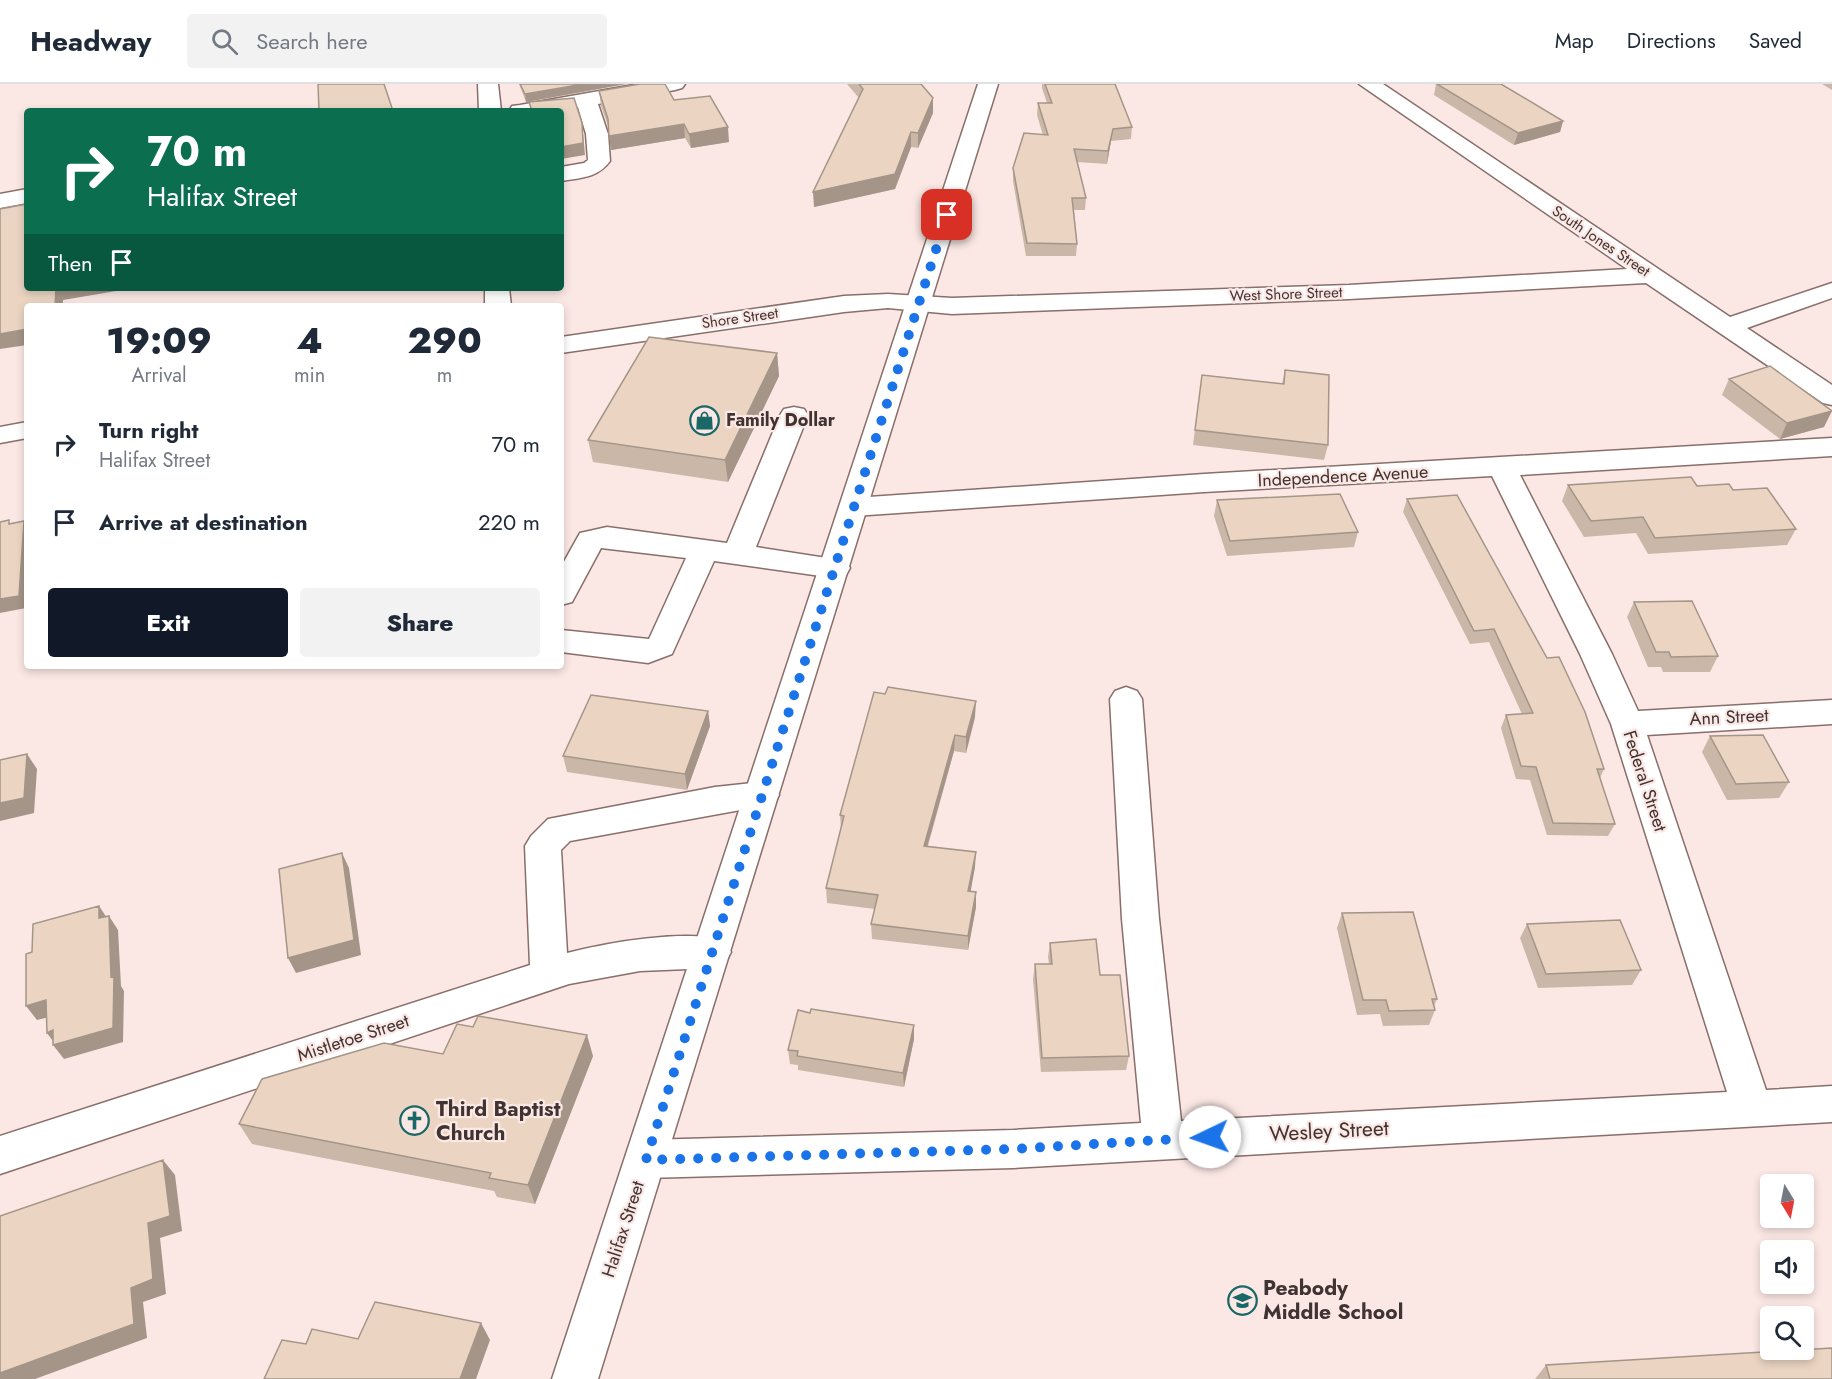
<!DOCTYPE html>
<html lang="en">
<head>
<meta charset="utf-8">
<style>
  :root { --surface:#fff; --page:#f2f2f3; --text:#1f2937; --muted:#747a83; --line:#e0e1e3; --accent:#111827 }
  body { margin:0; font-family:Jost,sans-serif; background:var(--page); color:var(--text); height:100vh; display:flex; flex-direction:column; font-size:22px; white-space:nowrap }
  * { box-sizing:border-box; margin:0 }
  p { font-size:20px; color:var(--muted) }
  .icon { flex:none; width:33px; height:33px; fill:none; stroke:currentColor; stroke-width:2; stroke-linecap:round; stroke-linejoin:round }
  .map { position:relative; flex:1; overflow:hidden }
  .drawer { position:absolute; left:24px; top:219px; width:540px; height:366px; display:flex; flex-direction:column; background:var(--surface); border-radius:6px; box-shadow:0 3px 9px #0003 }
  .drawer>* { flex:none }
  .guide { position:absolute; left:24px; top:24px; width:540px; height:183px; border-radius:6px; box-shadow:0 3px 9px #0003; background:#0b6e4f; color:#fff; overflow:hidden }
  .needle { width:39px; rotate:170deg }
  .buttons { position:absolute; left:1760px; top:1090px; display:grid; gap:12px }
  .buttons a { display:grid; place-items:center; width:54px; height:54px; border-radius:6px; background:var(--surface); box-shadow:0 3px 9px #0003; font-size:30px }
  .pin { position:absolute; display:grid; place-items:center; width:51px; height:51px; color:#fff; margin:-26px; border-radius:12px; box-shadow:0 3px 9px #0006 }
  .me { position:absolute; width:66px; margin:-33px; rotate:267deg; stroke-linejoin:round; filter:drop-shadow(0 0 4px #0008) }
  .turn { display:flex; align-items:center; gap:21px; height:126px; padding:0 24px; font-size:27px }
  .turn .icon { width:78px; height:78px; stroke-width:2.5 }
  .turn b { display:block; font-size:42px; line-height:51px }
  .then { display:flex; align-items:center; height:57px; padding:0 24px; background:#0003; gap:12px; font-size:22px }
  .eta { display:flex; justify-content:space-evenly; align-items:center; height:102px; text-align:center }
  .eta b { font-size:36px; font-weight:800; line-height:42px }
  .action { display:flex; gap:12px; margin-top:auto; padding:12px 24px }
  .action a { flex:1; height:69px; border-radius:6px; background:var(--accent); color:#fff; font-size:24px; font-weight:800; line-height:69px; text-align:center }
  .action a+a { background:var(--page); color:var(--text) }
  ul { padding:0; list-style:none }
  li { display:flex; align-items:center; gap:18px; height:78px; padding:0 24px }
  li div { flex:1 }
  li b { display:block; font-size:22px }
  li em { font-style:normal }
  header { display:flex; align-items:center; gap:36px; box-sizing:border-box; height:84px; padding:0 30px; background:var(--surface); border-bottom:2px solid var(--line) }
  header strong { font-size:28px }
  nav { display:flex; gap:33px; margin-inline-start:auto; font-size:21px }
  .search { width:420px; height:54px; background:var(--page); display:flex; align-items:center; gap:15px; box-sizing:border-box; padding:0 21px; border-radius:6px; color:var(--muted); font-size:22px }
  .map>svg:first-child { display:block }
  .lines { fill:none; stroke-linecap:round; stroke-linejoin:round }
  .minor-casing { stroke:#896e69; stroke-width:3 }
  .major-casing { stroke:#896e69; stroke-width:3 }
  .minor { fill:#fff; fill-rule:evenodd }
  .major { fill:#fff; fill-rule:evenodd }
  .wall { fill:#cab7a7 }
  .shaded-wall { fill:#a49588 }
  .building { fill:#ebd5c2; stroke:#a49588; stroke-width:1.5 }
  .route { stroke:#1a73e8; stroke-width:10; stroke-dasharray:0 18 }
  .labels { text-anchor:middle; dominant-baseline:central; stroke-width:4.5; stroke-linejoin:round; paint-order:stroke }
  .far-street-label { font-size:15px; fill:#403432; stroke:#fbe8e5 }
  .poi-label { font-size:18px; font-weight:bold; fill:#403432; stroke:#fbe8e5; text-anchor:start }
  .street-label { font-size:18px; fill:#403432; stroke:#fbe8e5 }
  .near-poi-label { font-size:21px; font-weight:bold; fill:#403432; stroke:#fbe8e5; text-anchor:start }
  .near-street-label { font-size:21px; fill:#403432; stroke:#fbe8e5 }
</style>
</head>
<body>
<header>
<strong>Headway</strong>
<div class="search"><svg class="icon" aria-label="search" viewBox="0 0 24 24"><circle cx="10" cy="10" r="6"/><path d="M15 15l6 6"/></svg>Search here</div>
<nav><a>Map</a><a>Directions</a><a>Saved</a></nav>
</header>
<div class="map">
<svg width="1832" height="1295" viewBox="0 0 1832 1295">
  <rect width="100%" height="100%" fill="#fbe8e5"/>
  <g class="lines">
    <defs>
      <path id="minor" d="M478,0H498L501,27H479Z
        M639,0H685L682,4L675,6L598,20L608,50L610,77C598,94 580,94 561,97V83L584,79L588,76L586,50L578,23L557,27H509L512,22L520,21Z
        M1359,0H1383L1730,233L1832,199V214L1747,244L1832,301V321L1823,319L1646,199L1349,215L952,230L888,224L844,228L561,269V253L844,212L888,210L952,214L1349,201L1627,185Z
        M27,105V119L0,124V110Z
        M485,204H509L511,222H485Z
        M794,323L804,325L808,331L756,463L846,477L850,484L846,491L835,494L714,477L672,570L648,579L561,568V546L649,555L686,474L601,464L572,518L561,521V483L580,449L607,443L727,459L780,331L784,325Z
        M27,338V354L0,359V343Z
        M1832,354V372L1520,391L1612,570L1638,627L1832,616V640L1647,651L1766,1006L1832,1002V1038L1013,1084L646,1094L632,1088L626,1075L632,1062L646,1056L1013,1046L1141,1039L1122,835L1110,615L1115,607L1126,603L1137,607L1142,615L1159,835L1181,1037L1727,1008L1611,640L1580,570L1492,392L1204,408L854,432L844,430L840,423L844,416L854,414L1204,390Z
        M762,698L774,702L779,711L774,720L570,757L561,766L567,869C605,859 688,844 725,857L731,868L725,879L712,884L640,887L569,900L0,1090V1052L530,881L525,762L531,752L548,735L715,703Z"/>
      <path id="major" d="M978,0H998L598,1295H552Z"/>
    </defs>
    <use href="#minor" class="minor-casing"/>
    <use href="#major" class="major-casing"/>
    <use href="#minor" class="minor"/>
    <use href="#major" class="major"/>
  </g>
  <path class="wall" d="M519,0H626L526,18Z
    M847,0H921L933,14V29L918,64L911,63L895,105L814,123L859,14Z
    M1042,0H1045L1132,43L1131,55L1111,57L1107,80L1077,78L1086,114L1085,126H1074L1077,160L1076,172H1026L1013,97V84L1043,51L1037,31L1038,19H1047L1042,4Z
    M1436,0L1563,37L1560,48L1514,61L1434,11Z
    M1822,0H1832V6Z
    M599,7L674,16L729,58L691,64L685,54L611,66L609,45L601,22Z
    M777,269L779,292L728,398L593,378L588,356Z
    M1285,286L1328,361L1324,376L1193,361L1202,291L1282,300Z
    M1729,295L1824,343L1780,355L1722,311Z
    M1568,401L1733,406L1796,445L1787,461L1648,470L1636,449L1584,453L1562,417Z
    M1407,415L1604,685L1600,694L1615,740L1608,752L1547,751L1530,696L1516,695L1501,644L1506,631L1522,630L1489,558L1470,560L1403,428Z
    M1217,416L1358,448L1354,463L1227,472L1214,432Z
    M1634,518L1718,572L1710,588H1663L1661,583H1648L1627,533Z
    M708,627L710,642L687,706L567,688L563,672Z
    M975,633L966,669L954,667L928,762L975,783L970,807L976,823L968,866L872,855L871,840L875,825L827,819L826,804L841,745L840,731Z
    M1710,652L1789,698L1779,714L1727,716L1702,668Z
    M1342,829L1437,915L1434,922L1435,926L1429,941L1383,942L1380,930L1357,931L1337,844Z
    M1527,840L1641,886L1632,901L1538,904L1520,854Z
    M1050,859L1100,891L1129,972L1126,986L1041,988L1033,895L1035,880H1049L1048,873Z
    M914,955L904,1003L798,986V981L790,980L788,966Z
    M443,970L593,972L535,1120L497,1113L494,1107L252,1060L239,1040Z
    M1546,1281L1832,1295H1535Z"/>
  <path class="shaded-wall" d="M584,0H626L526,18L525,10Z
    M933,14V29L918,64V49Z
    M1563,37L1560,48L1514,61L1518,49Z
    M582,39L585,71L561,75V63Z
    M684,40L685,54L611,66L609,52Z
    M728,43L729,58L691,64L689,50Z
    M1113,45L1111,57L1107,80L1108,67Z
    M911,48V63L895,105L814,123L813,108Z
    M56,204H134L63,216V222H55Z
    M27,245V261L0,265V250Z
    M777,269L779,292L728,398L725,376Z
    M1832,327L1824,343L1780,355L1787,339Z
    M24,437L27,444L26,524L0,529V515Z
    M976,617L975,633L966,669V653Z
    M708,627L710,642L687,706L685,690Z
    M955,651L954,667L923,777L924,762Z
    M27,670L37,685L34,729L0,737V719Z
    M976,768L975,783L968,822V807Z
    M342,769L349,784L361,871L296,889L288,874Z
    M976,808V823L968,866V852Z
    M99,822L109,837L99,834Z
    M109,832L118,846L121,902L124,907L123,958L64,975L53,961L55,960L47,949L53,946L111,893Z
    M46,916L57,931L37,936L26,922Z
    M914,941V955L904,1003L903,989Z
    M587,951L593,972L535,1120L528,1101Z
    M163,1076L175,1091L182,1147L160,1154L166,1210L143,1218L147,1254L35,1295H0V1289L131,1204L148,1139Z
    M481,1239L490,1256L476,1295H460Z"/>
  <path class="building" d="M318,0H384L393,27H319Z
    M520,0H584L525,10Z
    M640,0H665L674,16L710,12L728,43L689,50L684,40L609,52L608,35L599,7Z
    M859,0H921L933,14L918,49L911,48L895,90L813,108L863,5Z
    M1045,0H1115L1132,43L1113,45L1108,67L1074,65L1086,114H1072L1077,160L1027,159L1013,84L1024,49L1048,51L1038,19H1052Z
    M1437,0H1501L1563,37L1518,49Z
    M574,14L582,39L583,59L561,63V27H532L529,18Z
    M27,120V204H56L55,222H27V245L0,250V125Z
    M649,253L777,269L725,376L588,356Z
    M1770,282L1832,327L1787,339L1729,295Z
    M1285,286L1329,291L1328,361L1195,346L1202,291L1284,300Z
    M1691,393L1697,402L1729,400L1733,406L1767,404L1796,445L1655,454L1643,433L1591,437L1568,401Z
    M1340,410L1358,448L1230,457L1217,416Z
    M1457,411L1547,574L1559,573L1585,628L1604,685H1597L1615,740L1553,739L1536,683L1521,682L1506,631L1533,629L1494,545L1474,547L1407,415Z
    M9,436V440L24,437L19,512L0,515V438Z
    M1692,517L1718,572L1671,573L1669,568H1656L1634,518Z
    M888,603L976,617L966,653L955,651L924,762L976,768L968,807L976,808L968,852L871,840L878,811L826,804L844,732L840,731L874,608L885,610Z
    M591,611L708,627L685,690L563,672Z
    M1763,651L1789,698L1736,700L1710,652Z
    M27,670L24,714L0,719V676Z
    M342,769L354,856L288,874L279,785Z
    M99,822V834L109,832L111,893L114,892L113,944L53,961V946L47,949L46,916L26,922V870L32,868L33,840Z
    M1413,828L1437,915H1432L1435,926L1389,927L1386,916H1363L1342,829Z
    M1620,836L1641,886L1546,890L1527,840Z
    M1096,855L1100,891H1120L1129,972L1042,974L1035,880H1052L1050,859Z
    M811,925L914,941L903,989L797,972L798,967L788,966L798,926L810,929Z
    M478,932L587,951L528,1101L489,1094L491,1089L239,1040L262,995L384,959L443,970L457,940L473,943Z
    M163,1076L170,1132L148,1139L153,1195L131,1204L134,1240L0,1289V1132Z
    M375,1218L481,1239L460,1295H264L282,1256L306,1260L312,1245L358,1255Z
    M1832,1264V1295H1550L1546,1281Z"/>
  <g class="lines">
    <path class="route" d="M947,131L646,1076L1013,1065L1210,1053"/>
  </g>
  <defs>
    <symbol id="shop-ring" viewBox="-11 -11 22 22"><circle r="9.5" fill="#fbe8e5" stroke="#196766" stroke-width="1.5"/><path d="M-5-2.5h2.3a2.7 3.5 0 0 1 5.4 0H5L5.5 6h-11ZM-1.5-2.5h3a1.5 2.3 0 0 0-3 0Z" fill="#196766"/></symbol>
    <symbol id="church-ring" viewBox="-11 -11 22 22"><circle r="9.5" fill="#fbe8e5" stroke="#196766" stroke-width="1.5"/><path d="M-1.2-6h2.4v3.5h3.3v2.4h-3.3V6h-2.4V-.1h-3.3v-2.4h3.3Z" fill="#196766"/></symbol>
    <symbol id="school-ring" viewBox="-11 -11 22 22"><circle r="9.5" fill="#fbe8e5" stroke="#196766" stroke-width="1.5"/><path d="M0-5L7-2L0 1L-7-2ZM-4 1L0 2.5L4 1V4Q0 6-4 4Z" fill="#196766"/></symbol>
  </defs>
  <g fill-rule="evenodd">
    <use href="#shop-ring" x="688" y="320" width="33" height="33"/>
    <use href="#church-ring" x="398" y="1020" width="33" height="33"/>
    <use href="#school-ring" x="1226" y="1200" width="33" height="33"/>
  </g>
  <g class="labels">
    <g class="far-street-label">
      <text transform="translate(1601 157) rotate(34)">South Jones Street</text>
      <text transform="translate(1286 210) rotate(-2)">West Shore Street</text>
      <text transform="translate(740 234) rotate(-8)">Shore Street</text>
    </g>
    <g class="poi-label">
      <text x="726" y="336">Family Dollar</text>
    </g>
    <g class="street-label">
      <text transform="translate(1343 392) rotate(-3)">Independence Avenue</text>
      <text transform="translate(1729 633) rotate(-3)">Ann Street</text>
      <text transform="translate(1645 697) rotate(72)">Federal Street</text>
      <text transform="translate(353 954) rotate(-18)">Mistletoe Street</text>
      <text transform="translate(623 1145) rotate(-72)">Halifax Street</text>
    </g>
    <g class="near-poi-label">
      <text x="436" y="1025">Third Baptist<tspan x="436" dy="24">Church</tspan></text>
      <text x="1263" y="1204">Peabody<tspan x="1263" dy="24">Middle School</tspan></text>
    </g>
    <g class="near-street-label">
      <text transform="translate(1329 1047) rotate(-3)">Wesley Street</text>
    </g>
  </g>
</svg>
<div class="buttons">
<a><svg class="needle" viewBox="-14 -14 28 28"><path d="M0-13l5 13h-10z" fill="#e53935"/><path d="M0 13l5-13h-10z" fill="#747a83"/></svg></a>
<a><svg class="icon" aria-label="sound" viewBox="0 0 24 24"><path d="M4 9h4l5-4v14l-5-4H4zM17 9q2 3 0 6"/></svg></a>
<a><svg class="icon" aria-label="search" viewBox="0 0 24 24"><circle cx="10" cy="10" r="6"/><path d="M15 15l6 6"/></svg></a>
</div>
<div class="pin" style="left:947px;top:131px;background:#d93025"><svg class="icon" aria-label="arrive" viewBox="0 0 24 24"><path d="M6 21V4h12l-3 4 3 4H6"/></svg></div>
<svg class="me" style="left:1210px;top:1053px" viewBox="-20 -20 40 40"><circle r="19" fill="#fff"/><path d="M0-13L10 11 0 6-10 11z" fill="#1a73e8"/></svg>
<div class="guide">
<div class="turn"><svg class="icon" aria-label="right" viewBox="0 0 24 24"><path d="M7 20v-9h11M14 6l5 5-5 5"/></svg><div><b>70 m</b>Halifax Street</div></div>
<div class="then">Then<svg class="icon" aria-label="arrive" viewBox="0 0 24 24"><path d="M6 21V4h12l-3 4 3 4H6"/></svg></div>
</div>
<section class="drawer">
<div class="eta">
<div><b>19:09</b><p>Arrival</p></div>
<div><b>4</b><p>min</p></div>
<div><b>290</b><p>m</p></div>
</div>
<ul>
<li><svg class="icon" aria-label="right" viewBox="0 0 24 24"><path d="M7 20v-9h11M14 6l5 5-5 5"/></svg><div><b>Turn right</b><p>Halifax Street</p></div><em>70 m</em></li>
<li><svg class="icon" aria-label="arrive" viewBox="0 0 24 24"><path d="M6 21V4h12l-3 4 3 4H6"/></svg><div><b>Arrive at destination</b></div><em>220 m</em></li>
</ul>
<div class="action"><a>Exit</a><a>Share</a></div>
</section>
</div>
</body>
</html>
